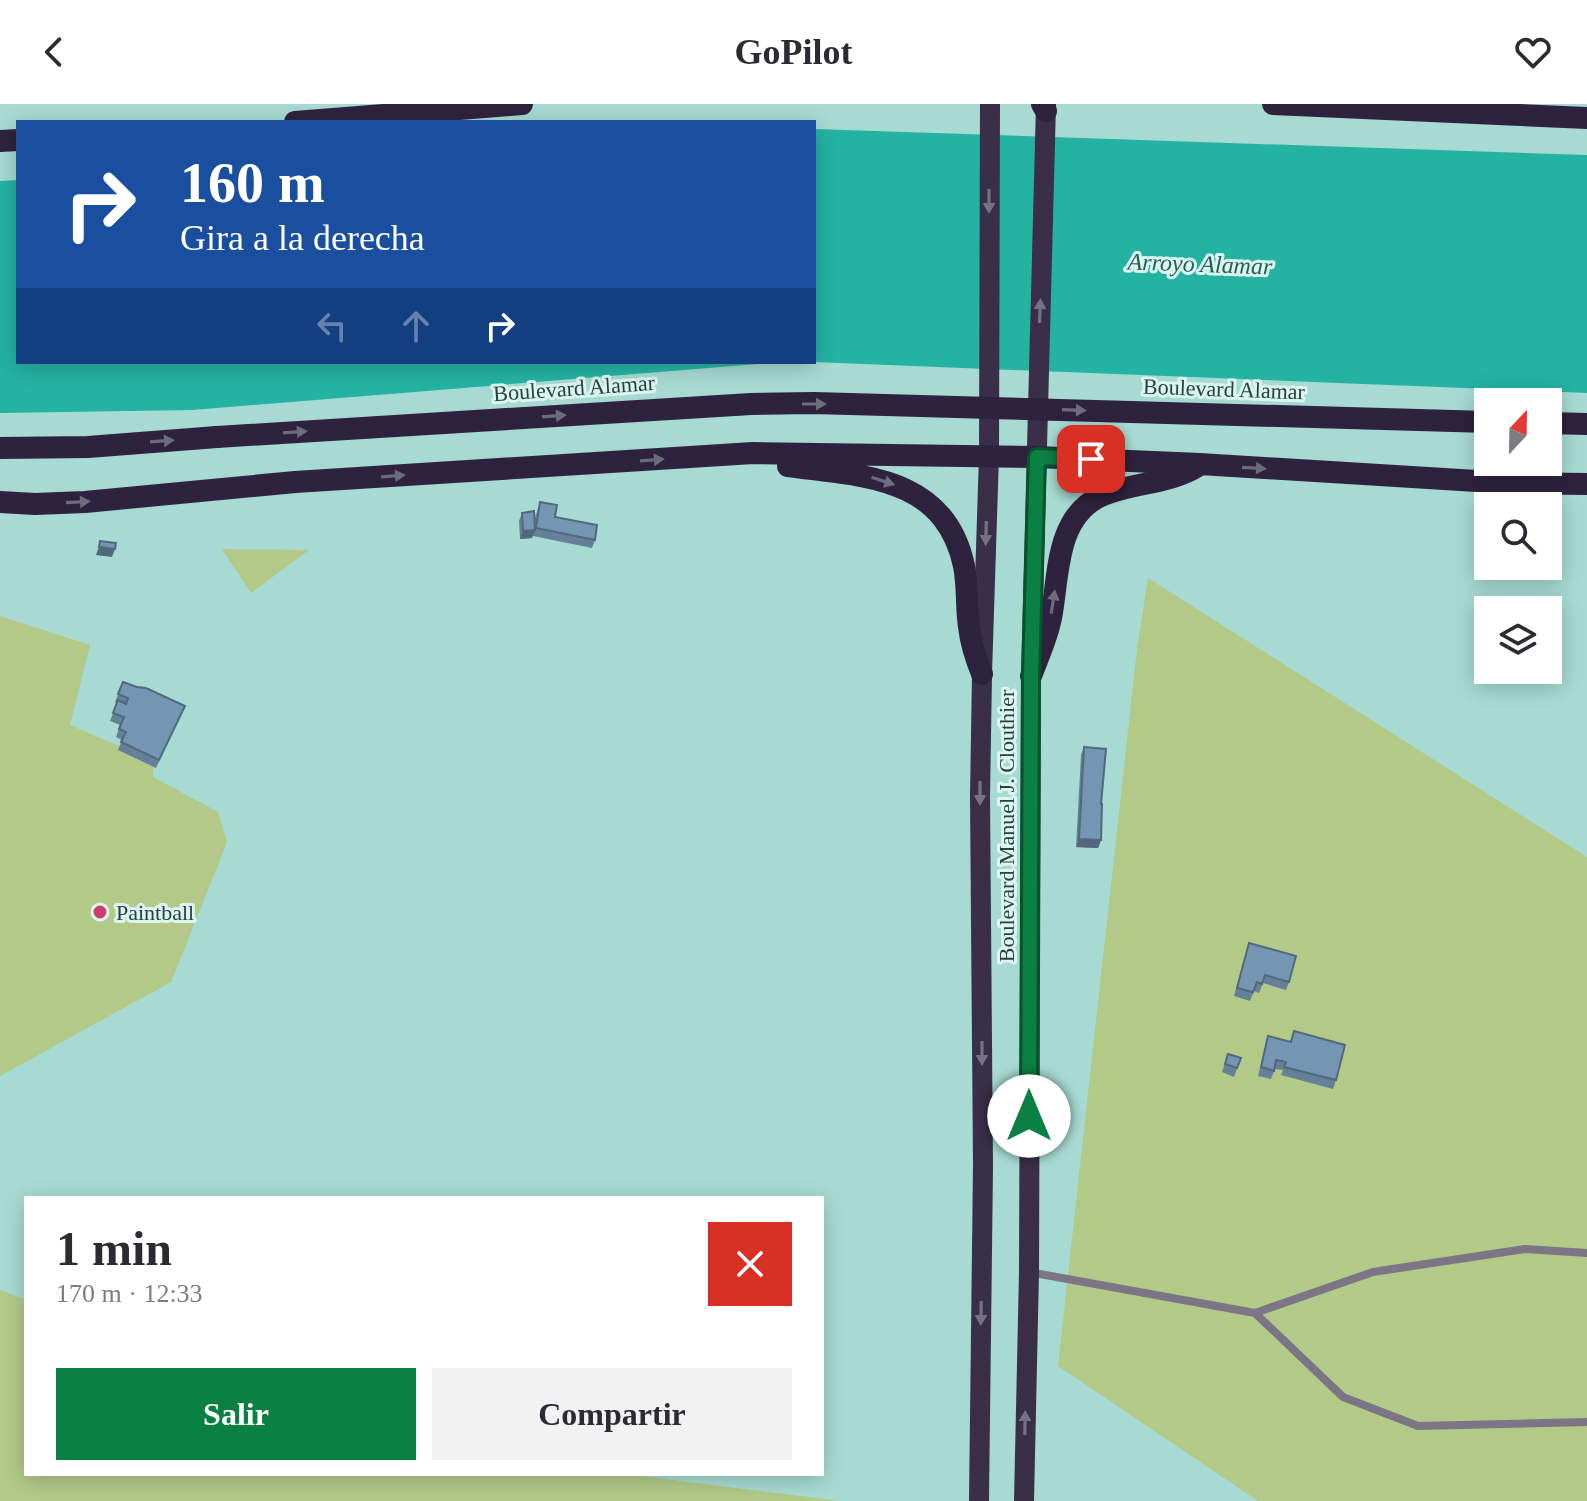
<!DOCTYPE html>
<html lang="es">
<head>
<meta charset="utf-8">
<style>
  :root { --surface:#fff; --page:#f2f2f3; --text:#2b2b33; --muted:#7c7c81; --accent:#0b8043 }
  body { margin:0; font-family:"Times New Roman",serif; background:var(--page); color:var(--text); height:100vh; display:flex; flex-direction:column; font-size:30px; white-space:nowrap }
  * { box-sizing:border-box; margin:0 }
  p { font-size:26px; color:var(--muted) }
  .icon { flex:none; width:44px; height:44px; fill:none; stroke:currentColor; stroke-width:2; stroke-linecap:round; stroke-linejoin:round }
  .map { position:relative; flex:1; overflow:hidden }
  .side { position:absolute; left:24px; top:1092px; width:800px; height:280px; display:flex; flex-direction:column; background:var(--surface); border-radius:0px; box-shadow:0 4px 20px #0003 }
  .side>* { flex:none }
  .banner { position:absolute; left:16px; top:16px; width:800px; height:244px; border-radius:0px; box-shadow:0 4px 20px #0003; background:#1a4fa0; color:#fff; overflow:hidden }
  .needle { width:52px; rotate:22deg }
  .tools { position:absolute; left:1474px; top:284px; display:grid; gap:16px }
  .tools a { display:grid; place-items:center; width:88px; height:88px; border-radius:0px; background:var(--surface); box-shadow:0 4px 20px #0003; font-size:40px }
  .pin { position:absolute; display:grid; place-items:center; width:68px; height:68px; color:#fff; margin:-34px; border-radius:16px; box-shadow:0 4px 12px #0006 }
  .me { position:absolute; width:88px; margin:-44px; rotate:0deg; stroke-linejoin:round; filter:drop-shadow(0 0 6px #0008) }
  .turn { display:flex; align-items:center; gap:28px; height:168px; padding:0 32px; font-size:36px }
  .turn .icon { width:104px; height:104px; stroke-width:2.5 }
  .turn b { display:block; font-size:56px; line-height:68px }
  .lanes { display:flex; align-items:center; height:76px; padding:0 32px; background:#0003; justify-content:center; gap:40px; direction:ltr }
  .lanes .off { opacity:.35 }
  .round { display:grid; place-items:center; flex:none; width:84px; height:84px; border-radius:0px; background:var(--page) }
  .summary { display:flex; align-items:center; justify-content:space-between; height:136px; padding:0 32px }
  h1 { font-size:48px; font-weight:800; line-height:60px }
  .primary-button { display:flex; gap:16px; margin-top:auto; padding:16px 32px }
  .primary-button a { flex:1; height:92px; border-radius:0px; background:var(--accent); color:#fff; font-size:32px; font-weight:800; line-height:92px; text-align:center }
  .primary-button a+a { background:var(--page); color:var(--text) }
  header { display:flex; justify-content:space-between; align-items:center; height:104px; padding:0 32px; background:var(--surface); font-size:36px; font-weight:800 }
  .map>svg:first-child { display:block }
  .green { fill:#b2c988 }
  .water { fill:#24b2a3 }
  .lines { fill:none; stroke-linecap:round; stroke-linejoin:round }
  .minor { stroke:#7b7585; stroke-width:8 }
  .primary { stroke:#3a2e48; stroke-width:20 }
  .trunk { stroke:#2f223e; stroke-width:22 }
  .trunk-bridge { stroke:#2f223e; stroke-width:22 }
  .wall { fill:#658199 }
  .shaded-wall { fill:#52697d }
  .building { fill:#7596b2; stroke:#52697d; stroke-width:2 }
  .oneway { fill:#727483 }
  .oneway2 { fill:#6b6c7d }
  .route-casing { stroke:#07532c; stroke-width:20 }
  .route { stroke:#0b8043; stroke-width:14 }
  .poi-dot { fill:#cc3f6f; stroke:#dbf5f1; stroke-width:3 }
  .labels { text-anchor:middle; dominant-baseline:central; stroke-width:6; stroke-linejoin:round; paint-order:stroke }
  .street-label { font-size:22px; fill:#2a403c; stroke:#dbf5f1 }
  .poi-label { font-size:22px; fill:#2a403c; stroke:#dbf5f1; text-anchor:start }
  .water-label { font-size:24px; font-style:italic; fill:#295e57; stroke:#dbf5f1 }
</style>
</head>
<body>
<header><svg class="icon" aria-label="back" viewBox="0 0 24 24"><path d="M15 5l-7 7 7 7"/></svg>GoPilot<svg class="icon" aria-label="heart" viewBox="0 0 24 24"><path d="M12 20l-8-8c-3-5 5-10 8-4 3-6 11-1 8 4z"/></svg></header>
<div class="map">
<svg width="1587" height="1397" viewBox="0 0 1587 1397">
  <rect width="100%" height="100%" fill="#a6dad2"/>
  <path class="green" d="M222,445L309,446L251,489Z
    M1148,474L1587,753V1397H1258L1058,1262L1137,545Z
    M0,512L90,541L70,621L154,657L153,673L218,708L227,738L171,878L0,972Z
    M0,1186L26,1196V1370H625L840,1397H0Z"/>
  <path class="water" d="M814,25L1587,51V289L814,258Z
    M18,76V258H782L192,306L0,309V77Z"/>
  <g class="lines">
    <path class="minor" d="M1029,1168L1255,1209L1373,1168L1525,1145L1587,1149
      M1255,1209L1343,1293L1418,1322L1587,1318"/>
    <path class="primary" d="M979,1397L983,1062L980,693L982,570L989,351L990,0
      M1024,1397L1029,1168L1031,572L1046,0"/>
    <path class="trunk" d="M1042,0L1046,7
      M1273,0L1587,14
      M295,18L522,0
      M0,37L18,36
      M1548,319L1587,320
      M0,344L88,343L217,333
      M788,362C861,372 945,371 964,462C968,482 966,503 969,523C971,540 976,555 982,570
      M0,398L35,400L85,398L295,378L753,349L1037,353L1200,360L1509,379L1587,380
      M1031,572C1038,553 1047,534 1051,514C1059,473 1055,415 1099,393C1130,378 1168,381 1198,362"/>
    <path class="trunk-bridge" d="M217,333L751,300L814,299L1488,318"/>
  </g>
  <path class="wall" d="M540,398L555,413L595,436L592,444L533,432V429L532,434L520,435L519,417L522,409L534,417Z
    M123,578L185,602L156,664L118,646L122,636L116,633L120,621L110,617L117,599L115,598Z
    M1084,643L1101,700V736L1098,744L1076,743L1081,651Z
    M1249,839L1289,878L1286,886L1263,879L1259,889L1254,887L1250,897L1234,892Z
    M1294,927L1336,976L1333,985L1281,971L1283,966L1275,965L1271,975L1258,972L1268,932L1290,938Z
    M1228,950L1241,954L1234,973L1222,968Z"/>
  <path class="shaded-wall" d="M535,426L532,434L520,435L523,427Z
    M99,443L115,445L112,453L96,451Z
    M1079,735L1101,736L1098,744L1076,743Z"/>
  <path class="building" d="M540,398L557,401L555,413L597,421L595,436L536,424Z
    M534,407L535,426L523,427L522,409Z
    M100,437L116,439L115,445L99,443Z
    M123,578L137,583L146,584L185,602L159,656L121,638L126,628L119,625L124,613L113,609L118,596L126,600L128,594L118,590Z
    M1084,643L1106,645L1101,700H1102L1101,736L1079,735Z
    M1249,839L1296,852L1289,878L1265,871L1262,880L1257,878L1253,888L1237,884Z
    M1294,927L1345,941L1336,976L1284,963L1286,958L1276,956L1274,967L1261,963L1268,932L1291,938Z
    M1228,950L1241,954L1237,964L1225,960Z"/>
  <defs><path id="oneway-solid" d="M-6-.8H1V-3.2L6.5 0L1 3.2V.8H-6Z" transform="scale(2)"/></defs>
  <g class="oneway">
    <use href="#oneway-solid" transform="translate(989 97) rotate(90)"/>
    <use href="#oneway-solid" transform="translate(1040 207) rotate(-88)"/>
    <use href="#oneway-solid" transform="translate(986 429) rotate(92)"/>
    <use href="#oneway-solid" transform="translate(980 689) rotate(90)"/>
    <use href="#oneway-solid" transform="translate(982 949) rotate(90)"/>
    <use href="#oneway-solid" transform="translate(981 1209) rotate(91)"/>
    <use href="#oneway-solid" transform="translate(1025 1319) rotate(-89)"/>
  </g>
  <g class="oneway2">
    <use href="#oneway-solid" transform="translate(814 300)"/>
    <use href="#oneway-solid" transform="translate(1074 306) rotate(2)"/>
    <use href="#oneway-solid" transform="translate(554 312) rotate(-4)"/>
    <use href="#oneway-solid" transform="translate(295 328) rotate(-4)"/>
    <use href="#oneway-solid" transform="translate(162 337) rotate(-4)"/>
    <use href="#oneway-solid" transform="translate(652 356) rotate(-4)"/>
    <use href="#oneway-solid" transform="translate(1254 364) rotate(3)"/>
    <use href="#oneway-solid" transform="translate(393 372) rotate(-4)"/>
    <use href="#oneway-solid" transform="translate(883 377) rotate(18)"/>
    <use href="#oneway-solid" transform="translate(78 398) rotate(-3)"/>
    <use href="#oneway-solid" transform="translate(1053 498) rotate(-81)"/>
  </g>
  <g class="lines">
    <defs>
      <path id="route" d="M1029,1012L1031,572L1037,353L1091,355"/>
    </defs>
    <use href="#route" class="route-casing"/>
    <use href="#route" class="route"/>
  </g>
  <circle class="poi-dot" cx="100" cy="808" r="8"/>
  <g class="labels">
    <g class="street-label">
      <text transform="translate(574 284) rotate(-4)">Boulevard Alamar</text>
      <text transform="translate(1224 285) rotate(2)">Boulevard Alamar</text>
      <text transform="translate(1006 722) rotate(-90)">Boulevard Manuel J. Clouthier</text>
    </g>
    <g class="poi-label">
      <text x="116" y="808">Paintball</text>
    </g>
    <g class="water-label">
      <text transform="translate(1200 160) rotate(2)">Arroyo Alamar</text>
    </g>
  </g>
</svg>
<div class="tools">
<a><svg class="needle" viewBox="-14 -14 28 28"><path d="M0-13l5 13h-10z" fill="#e53935"/><path d="M0 13l5-13h-10z" fill="#7c7c81"/></svg></a>
<a><svg class="icon" aria-label="search" viewBox="0 0 24 24"><circle cx="10" cy="10" r="6"/><path d="M15 15l6 6"/></svg></a>
<a><svg class="icon" aria-label="layers" viewBox="0 0 24 24"><path d="M12 4l9 5-9 5-9-5zM3 14l9 5 9-5"/></svg></a>
</div>
<div class="pin" style="left:1091px;top:355px;background:#d93025"><svg class="icon" aria-label="arrive" viewBox="0 0 24 24"><path d="M6 21V4h12l-3 4 3 4H6"/></svg></div>
<svg class="me" style="left:1029px;top:1012px" viewBox="-20 -20 40 40"><circle r="19" fill="#fff"/><path d="M0-13L10 11 0 6-10 11z" fill="#0b8043"/></svg>
<div class="banner">
<div class="turn"><svg class="icon" aria-label="right" viewBox="0 0 24 24"><path d="M7 20v-9h11M14 6l5 5-5 5"/></svg><div><b>160 m</b>Gira a la derecha</div></div>
<div class="lanes"><svg class="icon off" aria-label="left" viewBox="0 0 24 24"><path d="M17 20v-9H6M10 6l-5 5 5 5"/></svg><svg class="icon off" aria-label="ahead" viewBox="0 0 24 24"><path d="M12 20V5M6 11l6-6 6 6"/></svg><svg class="icon" aria-label="right" viewBox="0 0 24 24"><path d="M7 20v-9h11M14 6l5 5-5 5"/></svg></div>
</div>
<section class="side">
<div class="summary"><div><h1>1 min</h1><p>170 m · 12:33</p></div><a class="round" style="background:#d93025;color:#fff"><svg class="icon" aria-label="close" viewBox="0 0 24 24"><path d="M6 6l12 12M18 6L6 18"/></svg></a></div>
<div class="primary-button"><a>Salir</a><a>Compartir</a></div>
</section>
</div>
</body>
</html>
